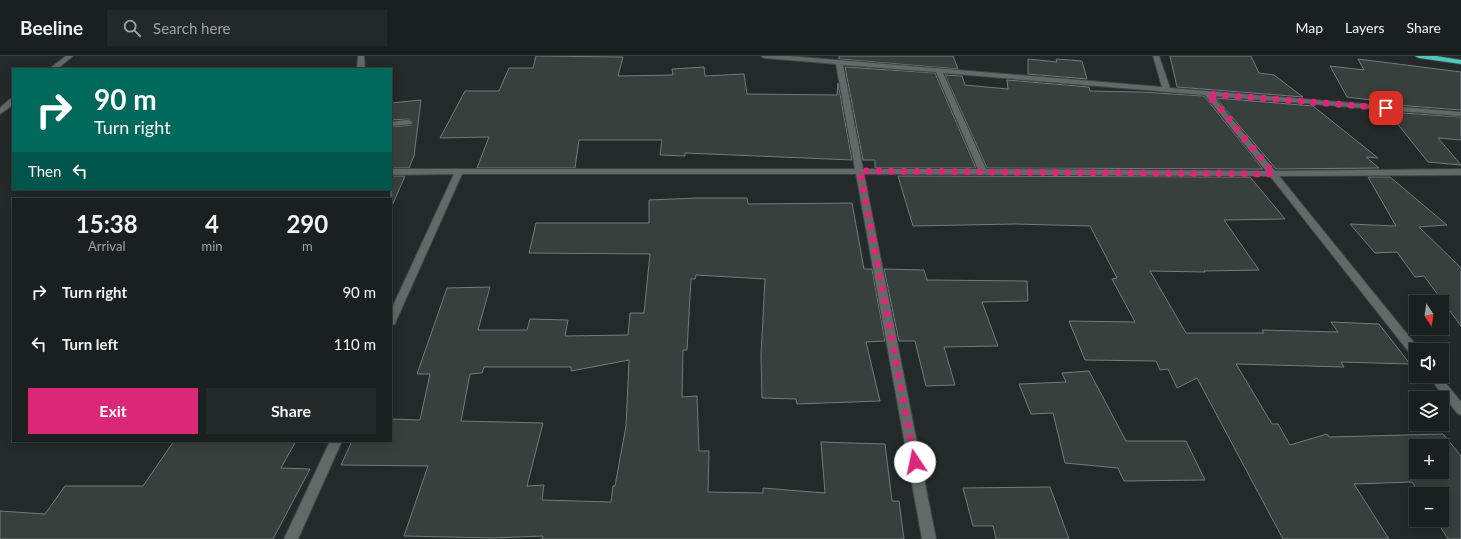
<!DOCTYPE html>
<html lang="en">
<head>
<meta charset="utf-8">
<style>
  :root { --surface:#1a201f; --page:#232828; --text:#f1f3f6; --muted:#9fa3a4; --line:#383e3d; --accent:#db2777 }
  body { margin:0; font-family:Lato,sans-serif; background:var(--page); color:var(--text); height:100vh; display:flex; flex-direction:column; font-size:15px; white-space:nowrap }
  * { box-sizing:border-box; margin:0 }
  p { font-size:13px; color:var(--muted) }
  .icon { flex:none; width:22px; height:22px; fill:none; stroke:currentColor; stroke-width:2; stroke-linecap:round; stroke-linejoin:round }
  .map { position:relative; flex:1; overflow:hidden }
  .panel { position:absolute; left:12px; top:142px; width:380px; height:244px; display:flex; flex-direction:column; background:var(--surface); border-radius:0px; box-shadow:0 2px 10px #0003,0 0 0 1px var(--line) }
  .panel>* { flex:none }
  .banner { position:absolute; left:12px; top:12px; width:380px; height:122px; border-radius:0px; box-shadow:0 2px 10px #0003,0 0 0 1px var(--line); background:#00695c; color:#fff; overflow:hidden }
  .needle { width:26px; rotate:167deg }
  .fabs { position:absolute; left:1409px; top:239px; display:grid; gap:8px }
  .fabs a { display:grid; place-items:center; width:40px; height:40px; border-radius:0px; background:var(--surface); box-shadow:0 2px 10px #0003,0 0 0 1px var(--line); font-size:20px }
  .pin { position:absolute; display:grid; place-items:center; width:34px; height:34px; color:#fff; margin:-17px; border-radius:8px; box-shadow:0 2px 6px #0006 }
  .me { position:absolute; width:44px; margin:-22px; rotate:349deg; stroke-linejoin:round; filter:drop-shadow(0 0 3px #0008) }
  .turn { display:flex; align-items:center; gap:14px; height:84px; padding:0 16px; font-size:18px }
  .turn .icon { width:52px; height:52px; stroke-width:2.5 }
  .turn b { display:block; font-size:28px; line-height:34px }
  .then { display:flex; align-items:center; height:38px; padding:0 16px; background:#0003; gap:8px; font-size:15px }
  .eta { display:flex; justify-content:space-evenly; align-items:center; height:68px; text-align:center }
  .eta b { font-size:24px; font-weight:700; line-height:28px }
  .primary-button { display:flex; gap:8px; margin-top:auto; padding:8px 16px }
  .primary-button a { flex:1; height:46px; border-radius:0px; background:var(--accent); color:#fff; font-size:16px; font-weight:700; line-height:46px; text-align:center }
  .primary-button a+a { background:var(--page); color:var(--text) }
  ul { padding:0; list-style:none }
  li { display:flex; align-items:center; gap:12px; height:52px; padding:0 16px }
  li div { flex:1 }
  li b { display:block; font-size:15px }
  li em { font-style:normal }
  header { display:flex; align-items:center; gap:24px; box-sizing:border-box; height:56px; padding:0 20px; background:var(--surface); border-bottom:1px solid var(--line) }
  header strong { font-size:19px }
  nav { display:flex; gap:22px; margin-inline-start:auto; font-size:14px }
  .search { width:280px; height:36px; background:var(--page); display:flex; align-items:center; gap:10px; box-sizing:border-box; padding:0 14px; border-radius:0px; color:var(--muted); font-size:15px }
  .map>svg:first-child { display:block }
  .building { fill:#38403e; stroke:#737b7a; fill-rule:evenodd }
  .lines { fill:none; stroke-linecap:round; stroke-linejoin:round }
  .minor-casing { stroke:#404544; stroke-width:2 }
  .highway-casing { stroke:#404544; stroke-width:2 }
  .minor { fill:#626a68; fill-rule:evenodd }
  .highway { fill:#50c9bc; fill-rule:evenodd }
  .route { stroke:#db2777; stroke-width:7; stroke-dasharray:0 12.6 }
</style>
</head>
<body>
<header>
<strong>Beeline</strong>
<div class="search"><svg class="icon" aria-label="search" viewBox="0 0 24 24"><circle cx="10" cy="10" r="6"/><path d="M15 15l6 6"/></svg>Search here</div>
<nav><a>Map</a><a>Layers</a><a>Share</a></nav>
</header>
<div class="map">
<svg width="1461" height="483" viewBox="0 0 1461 483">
  <rect width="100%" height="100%" fill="#232a29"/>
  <path class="building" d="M536,0L623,1L618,20L673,19L672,13L704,11L705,20L744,18L747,38L837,39L838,27L852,104L685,97V100L660,99L662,84H579L575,112H477L489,81L440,82L465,35H499L509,12H533Z
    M839,0H953L958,13L839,3Z
    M1170,0H1251L1259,17L1274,19L1303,41L1177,31Z
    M1028,3L1057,6L1056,3L1082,5L1087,23L1028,18Z
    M1358,3L1461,16V54L1383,48L1380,45L1347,41L1330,10L1364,14Z
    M845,11L935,17L976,112H875V104H863Z
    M945,19L962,20L965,29L1008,33L1007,24L1089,31L1090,35L1141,36L1204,40L1263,113L987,112Z
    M1216,42L1313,50L1378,102L1366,101L1379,112L1276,113Z
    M421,44L414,100L409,112H391V71L411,69L413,66L408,63L391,64V47Z
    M1388,56L1461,61V84L1438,82L1461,109L1428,106Z
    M391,120H405L391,152Z
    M898,120L1250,121L1285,163L1224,164L1259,214L1204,215L1205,216L1150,215L1186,277H1264L1262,274L1338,276L1331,266L1379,268L1410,308L1341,306L1344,311L1236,308L1272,368H1278L1290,389L1327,378L1329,381L1443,378L1461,400V483H1448L1436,464H1442V438H1420L1412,426L1354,428L1389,483H1283L1197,322L1177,332L1168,313L1160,314L1156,305L1085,304L1069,265L1135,266L1112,223L1117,222L1090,170L1015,168L913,170ZM1416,390H1442V416H1416Z
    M1368,121H1390L1447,169L1419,171L1461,212V270L1424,220L1415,221L1397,196L1375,197L1350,168L1396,170Z
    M696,142H747L748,148L852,147L864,213H872L885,285L866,286L880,345L797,348L796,343L762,342L761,299L765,223L696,219L695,223H691L687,294H683L682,341L697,340L699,395H709L708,436L763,437V432L825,437L821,386L885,388L892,445H899L904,483H542L543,480L492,482L404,480L428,410L341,409L352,385H391V363L420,364L430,318H417L447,232L490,231L478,274H527L530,263L568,264L565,280L628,279L630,257H644L650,198L529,197L536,167H649V144ZM629,304L626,370L615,430H613L611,446L542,444L544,429L527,430L543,367L461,365L470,318L482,317L484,311H571V315Z
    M884,213L924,214L927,224L1027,225L1028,245L982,246L998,290L944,291L955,329L926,330L915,285H899Z
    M1089,315L1126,385H1186L1205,424L1124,425L1118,412L1065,407L1053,357L1031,358L1019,328L1066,326L1062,317Z
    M174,385H296L281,412L310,413L273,483H0V455L45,458L65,430H143Z
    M1050,431L1069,483H996L993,470H973L963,432Z"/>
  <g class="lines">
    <defs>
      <path id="minor" d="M66,0H73L57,13H49Z
        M358,0H364L365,13H357Z
        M761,0H789L1162,31L1153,0H1159L1170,32L1461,56V60L1213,40L1275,115L1461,113V119L1279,120L1420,294H1416V301L1412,300L1270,120L864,118L936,483H922L856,118H462L396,265L395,268L391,269V254L454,118L391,119V113H855L836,8L764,2ZM843,9L936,16L978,113H863ZM943,17L1205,39L1266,115L986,113Z
        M10,43H13V49L0,58V52Z
        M408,64L412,66L411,68L391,70V66Z
        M1428,320H1440L1461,346V359L1457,357Z
        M330,385H342L298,483H284Z"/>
      <path id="highway" d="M1415,0H1436L1461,4V8L1419,2Z"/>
    </defs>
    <use href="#minor" class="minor-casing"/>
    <use href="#highway" class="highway-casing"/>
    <use href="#minor" class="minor"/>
    <use href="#highway" class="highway"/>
  </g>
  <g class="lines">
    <path class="route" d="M915,406L860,115L1274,118L1208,38L1386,52"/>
  </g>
</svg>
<div class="fabs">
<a><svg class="needle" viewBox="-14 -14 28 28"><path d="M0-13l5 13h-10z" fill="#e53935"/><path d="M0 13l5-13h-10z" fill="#9fa3a4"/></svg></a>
<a><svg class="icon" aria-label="sound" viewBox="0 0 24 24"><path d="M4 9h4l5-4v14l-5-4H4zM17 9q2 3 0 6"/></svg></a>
<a><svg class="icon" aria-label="layers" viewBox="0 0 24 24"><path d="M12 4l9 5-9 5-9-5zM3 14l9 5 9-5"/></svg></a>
<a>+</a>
<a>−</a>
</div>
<div class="pin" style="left:1386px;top:52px;background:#d93025"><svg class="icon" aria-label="arrive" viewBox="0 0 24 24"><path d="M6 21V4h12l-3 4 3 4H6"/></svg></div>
<svg class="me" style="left:915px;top:406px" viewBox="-20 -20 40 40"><circle r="19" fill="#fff"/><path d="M0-13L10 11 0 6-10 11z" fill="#db2777"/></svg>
<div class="banner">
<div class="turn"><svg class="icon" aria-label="right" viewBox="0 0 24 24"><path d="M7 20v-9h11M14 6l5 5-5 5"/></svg><div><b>90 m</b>Turn right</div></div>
<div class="then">Then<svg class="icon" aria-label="left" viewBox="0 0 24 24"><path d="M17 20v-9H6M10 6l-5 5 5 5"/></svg></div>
</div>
<section class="panel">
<div class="eta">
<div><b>15:38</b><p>Arrival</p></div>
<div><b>4</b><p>min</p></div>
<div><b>290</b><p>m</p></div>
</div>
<ul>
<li><svg class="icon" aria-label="right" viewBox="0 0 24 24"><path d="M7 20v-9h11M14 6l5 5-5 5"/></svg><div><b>Turn right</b></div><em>90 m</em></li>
<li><svg class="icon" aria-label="left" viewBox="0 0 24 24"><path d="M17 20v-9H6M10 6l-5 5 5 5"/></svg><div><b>Turn left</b></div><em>110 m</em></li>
</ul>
<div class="primary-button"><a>Exit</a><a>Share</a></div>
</section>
</div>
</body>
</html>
